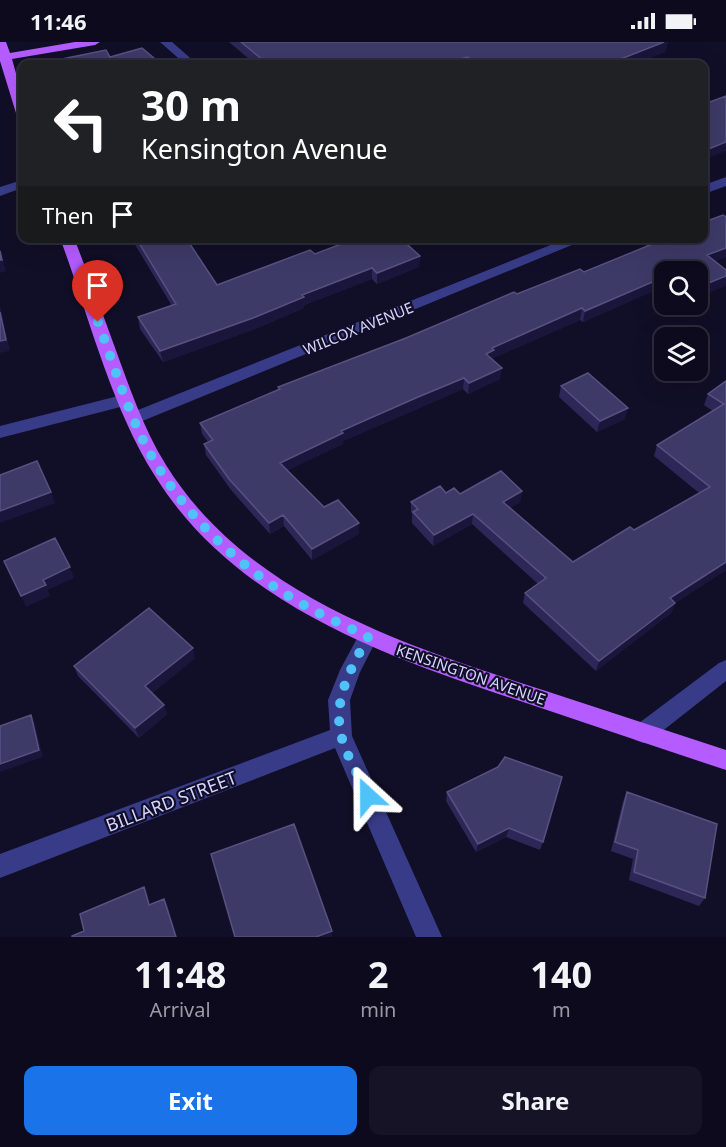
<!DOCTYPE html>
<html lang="en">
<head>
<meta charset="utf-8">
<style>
  :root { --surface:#0d0a1d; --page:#161326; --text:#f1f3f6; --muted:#9a9aa4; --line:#2d2b3b; --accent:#1a73e8 }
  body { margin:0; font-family:"Noto Sans",sans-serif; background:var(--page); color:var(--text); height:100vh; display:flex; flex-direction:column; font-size:22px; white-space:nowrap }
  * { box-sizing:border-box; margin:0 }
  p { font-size:20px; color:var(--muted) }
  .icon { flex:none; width:33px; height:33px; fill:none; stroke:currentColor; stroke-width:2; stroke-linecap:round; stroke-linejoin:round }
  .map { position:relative; height:895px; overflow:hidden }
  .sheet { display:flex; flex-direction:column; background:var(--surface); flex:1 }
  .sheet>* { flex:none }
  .banner { position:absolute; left:18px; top:18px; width:690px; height:183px; border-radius:12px; box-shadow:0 6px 24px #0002,0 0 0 2px var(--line); background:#202124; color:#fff; overflow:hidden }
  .buttons { position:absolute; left:654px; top:219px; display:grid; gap:12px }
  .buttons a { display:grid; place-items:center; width:54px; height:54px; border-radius:12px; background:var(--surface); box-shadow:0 6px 24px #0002,0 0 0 2px var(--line); font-size:30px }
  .pin { position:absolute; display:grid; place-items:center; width:51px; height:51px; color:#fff; margin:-62px -26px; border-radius:50% 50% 50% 0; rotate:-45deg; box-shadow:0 0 6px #0007 }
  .pin .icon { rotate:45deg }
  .me { position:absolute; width:66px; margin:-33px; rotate:336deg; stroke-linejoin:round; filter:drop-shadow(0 0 4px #0008) }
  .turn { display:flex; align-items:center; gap:21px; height:126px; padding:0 24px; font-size:27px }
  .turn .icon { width:78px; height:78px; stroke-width:2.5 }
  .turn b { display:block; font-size:42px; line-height:51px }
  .then { display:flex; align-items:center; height:57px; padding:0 24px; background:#0003; gap:12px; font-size:22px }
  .eta { display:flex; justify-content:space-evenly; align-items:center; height:102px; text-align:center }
  .eta b { font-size:36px; font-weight:700; line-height:42px }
  .primary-button { display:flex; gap:12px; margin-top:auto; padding:12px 24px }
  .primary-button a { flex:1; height:69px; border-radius:12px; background:var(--accent); color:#fff; font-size:24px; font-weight:700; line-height:69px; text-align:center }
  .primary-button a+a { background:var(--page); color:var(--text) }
  .status { display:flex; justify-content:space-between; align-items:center; height:42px; padding:0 30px; background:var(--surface); direction:ltr }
  .status svg { height:16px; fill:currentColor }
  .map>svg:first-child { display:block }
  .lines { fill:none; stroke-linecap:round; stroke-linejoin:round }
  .minor { fill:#383c88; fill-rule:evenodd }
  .major { fill:#b45cff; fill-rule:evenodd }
  .wall { fill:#2c2756 }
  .shaded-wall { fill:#19153b }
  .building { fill:#3e3a68; stroke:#565280; stroke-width:1.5 }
  .route { stroke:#4fc3f7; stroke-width:10; stroke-dasharray:0 18 }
  .labels { text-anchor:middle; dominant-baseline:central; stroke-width:4.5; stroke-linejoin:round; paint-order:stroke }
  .street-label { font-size:15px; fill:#d6d5ff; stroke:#110e27 }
  .near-street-label { font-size:18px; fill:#d6d5ff; stroke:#110e27 }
</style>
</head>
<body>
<div class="status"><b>11:46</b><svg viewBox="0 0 49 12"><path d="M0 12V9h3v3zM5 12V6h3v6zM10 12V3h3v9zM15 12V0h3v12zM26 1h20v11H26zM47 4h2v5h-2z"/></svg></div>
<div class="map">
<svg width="726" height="895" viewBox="0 0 726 895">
  <rect width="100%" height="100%" fill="#110e27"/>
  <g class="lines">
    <path class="minor" d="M160,0H172L197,22H185Z
      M726,135V144L704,152V143Z
      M22,138V146L0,154V145Z
      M568,196H589L140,380H128L126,376L128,372Z
      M126,352L132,354L134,358L132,362L0,396V384Z
      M368,586L375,589L378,595L360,630L350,658L352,694L442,895H416L335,706L0,836V812L330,688L328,658L340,628L361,589Z
      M726,618V639L651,698L643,701L635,698L632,691L635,684L719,621Z"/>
    <path class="major" d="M0,0H6L10,11L75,0H100L95,3L12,17L22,53V75L16,71L0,19Z
      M60,196H74C88,232 101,267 114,303C129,344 143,386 166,423C248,555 410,605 549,650C608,669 667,689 726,708V728C665,708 604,687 544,667C402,620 239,569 155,434C111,365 89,274 60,196Z"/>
  </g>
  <path class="wall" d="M229,0H668L665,10L634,22H254H255Z
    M131,196H186L217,243L315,212L420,214L419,225L377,242L372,237L304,263V266L255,287L163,320L140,287L138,275L172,264Z
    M647,201L715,220L698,255V230H664V244L583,280L580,278L493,316L500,337L468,352L463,347L417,367L343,399V402L287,428L324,465L359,481V492L312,518L284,484L270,492L231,448L206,413L204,402L208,400L202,392L200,381L278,348V345L406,296L517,252L584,230L646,205Z
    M726,339V528L675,561L671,571L596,629L523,561L525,551L538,542L472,482L433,504L412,481V472L411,470V460L446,451L460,452L522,449L520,460L510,466L573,520L634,488L699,451L654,414L657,403L713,369L704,363L708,352Z
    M561,344L625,377L597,390L559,355Z
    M195,616L152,651L167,672L139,696L78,634L74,624Z
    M447,750L543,800L540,808L506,795L476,810L446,759Z
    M627,750L705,856L699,864L629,838L633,817L611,809L623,759Z"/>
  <path class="shaded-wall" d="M664,0H668L665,10L634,22H608Z
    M467,15V22H442Z
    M726,100V109L704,118V109Z
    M726,206V215L704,224L707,213Z
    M0,208L6,229L0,231Z
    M420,214L419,225L377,242V231Z
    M372,226V237L304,263V266L255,287L163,320L160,309Z
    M726,234V244L698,255L701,244Z
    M664,235V244L583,280L585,269Z
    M0,263L10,309L0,311Z
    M582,266L580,278L493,316V319L486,312L492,306Z
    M502,326L500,337L468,352L469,341Z
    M464,336L463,347L343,399V402L281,432L280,421L341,389Z
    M628,366L625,377L597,390L600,379Z
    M522,449L520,460L501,471L503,460Z
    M51,450L55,461L0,481V469Z
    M473,472L472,482L433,504L434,493Z
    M283,473L284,484L270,492L269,481Z
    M359,481V492L312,518V507Z
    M726,520V528L666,567L670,556Z
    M70,525L74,536L48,548L50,554L26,565L21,554L43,538Z
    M675,561L671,571L596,629L599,619Z
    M193,606L195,616L148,654L145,644Z
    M164,663L167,672L139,696L135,686Z
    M31,673L35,681L43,715L0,730V722Z
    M509,786L506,795L476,810L478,802Z
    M144,845L148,853L153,871L149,863Z
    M164,857L168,864L177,895H176Z
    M332,889V895H316Z"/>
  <path class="building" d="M241,0H664L608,22H481L467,15L442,22H254L264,19Z
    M142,6L161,22H43L42,21L106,8L110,15Z
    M726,54V100L704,109V62Z
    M723,173L726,175V206L707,213L726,228V234L701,244L698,241V230H683L681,228L677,230H664V235L585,269L582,266L492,306L494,308L486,312L502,326L469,341L464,336L418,355L341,389L343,391L280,421L324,465L338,458L359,481L312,507L283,473L269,481L229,437L204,402L213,398L200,381L280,347L278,345L406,296L514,250L517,252L580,227L584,230L650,203L647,201L659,196H704V180Z
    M136,196H186L217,243L310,208L315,212L357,196H400L420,214L377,231L372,226L302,253L304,255L253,276L160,309L138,275L176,262Z
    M0,209L2,218H0Z
    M0,270L6,298L0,299Z
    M588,331L628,366L600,379L561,344Z
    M726,339V520L670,556L675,561L599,619L525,551L546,536L473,472L434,493L413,470L418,467L411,460L440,444L446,451L454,446L460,452L501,429L522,449L503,460L573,520L630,485L634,488L710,445L657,403L724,362L708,352Z
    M37,419L51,450L0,469V433Z
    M55,496L70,525L43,538L46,543L21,554L4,519Z
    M149,566L193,606L145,644L164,663L135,686L74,624Z
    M31,673L39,708L0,722V684Z
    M505,715L562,735L543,800L509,786L478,802L447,750L498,725Z
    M627,750L717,782L705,856L634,830L638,808L615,800Z
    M294,782L332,889L316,895H235L211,812Z
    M144,845L149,863L164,857L176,895H72V894L84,889L80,872Z"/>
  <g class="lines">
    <path class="route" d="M98,280C113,320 125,362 144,400C178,467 237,525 302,562C323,574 346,584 368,595C351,626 333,657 341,693C346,713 359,735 368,754"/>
  </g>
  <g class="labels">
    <g class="street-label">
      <text transform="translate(358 286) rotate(-22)">WILCOX AVENUE</text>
      <text transform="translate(471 632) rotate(19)">KENSINGTON AVENUE</text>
    </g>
    <g class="near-street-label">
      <text transform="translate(171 759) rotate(-21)">BILLARD STREET</text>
    </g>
  </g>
</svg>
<div class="buttons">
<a><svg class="icon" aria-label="search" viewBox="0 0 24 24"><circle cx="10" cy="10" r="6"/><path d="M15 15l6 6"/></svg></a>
<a><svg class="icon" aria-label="layers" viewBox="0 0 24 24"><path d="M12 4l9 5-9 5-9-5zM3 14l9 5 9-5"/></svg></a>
</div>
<div class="pin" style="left:98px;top:280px;background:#d93025"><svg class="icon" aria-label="arrive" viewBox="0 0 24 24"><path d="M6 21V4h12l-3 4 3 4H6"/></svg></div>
<svg class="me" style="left:368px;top:754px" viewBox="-20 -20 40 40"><path d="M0-17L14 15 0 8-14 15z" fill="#4fc3f7" stroke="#fff" stroke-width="4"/></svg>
<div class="banner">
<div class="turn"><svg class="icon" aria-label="left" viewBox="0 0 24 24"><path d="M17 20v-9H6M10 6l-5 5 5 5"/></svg><div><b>30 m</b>Kensington Avenue</div></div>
<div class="then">Then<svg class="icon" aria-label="arrive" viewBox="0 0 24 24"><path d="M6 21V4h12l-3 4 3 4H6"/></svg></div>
</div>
</div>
<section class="sheet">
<div class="eta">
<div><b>11:48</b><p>Arrival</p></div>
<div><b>2</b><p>min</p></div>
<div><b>140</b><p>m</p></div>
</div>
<div class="primary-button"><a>Exit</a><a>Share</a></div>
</section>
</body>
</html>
